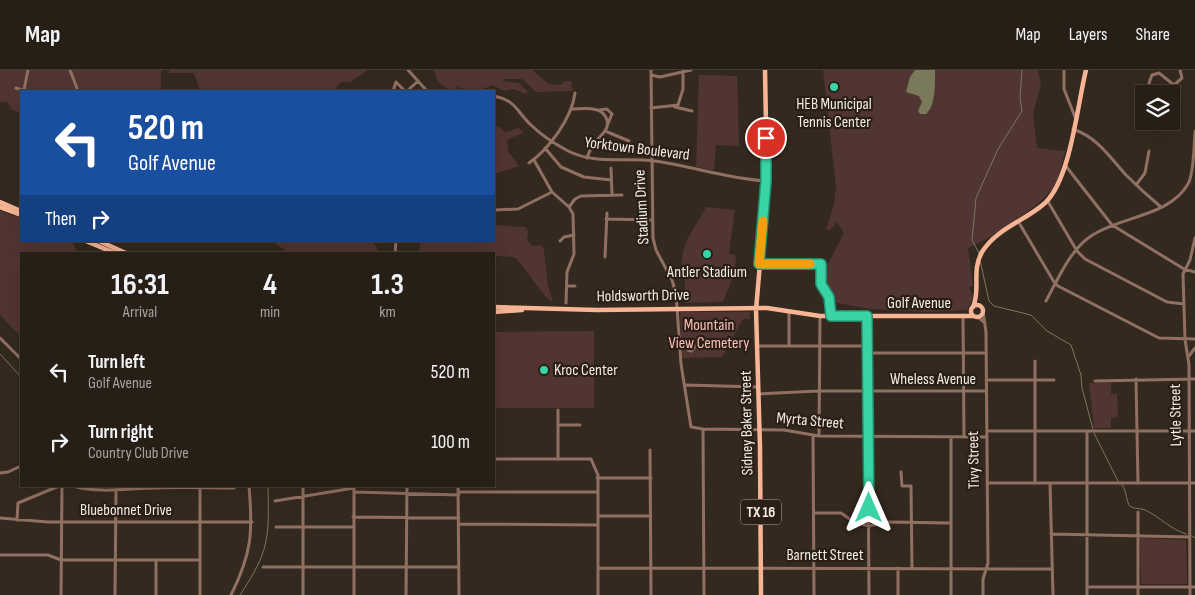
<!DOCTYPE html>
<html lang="en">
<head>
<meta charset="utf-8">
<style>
  :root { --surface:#271f16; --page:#2f271f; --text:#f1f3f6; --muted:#a4a2a1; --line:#433d35 }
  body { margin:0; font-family:"Sofia Sans Condensed",sans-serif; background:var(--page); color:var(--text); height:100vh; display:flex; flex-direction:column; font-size:19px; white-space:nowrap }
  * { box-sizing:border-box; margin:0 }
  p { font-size:16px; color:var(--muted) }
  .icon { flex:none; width:28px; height:28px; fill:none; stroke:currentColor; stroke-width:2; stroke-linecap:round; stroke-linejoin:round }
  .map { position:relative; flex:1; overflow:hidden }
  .panel { position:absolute; left:20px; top:182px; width:475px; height:235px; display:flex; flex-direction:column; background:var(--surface); border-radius:0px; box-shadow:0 5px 20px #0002,0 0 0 1px var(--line) }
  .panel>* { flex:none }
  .banner { position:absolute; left:20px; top:20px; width:475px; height:152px; border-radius:0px; box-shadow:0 5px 20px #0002,0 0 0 1px var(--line); background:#1a4fa0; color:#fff; overflow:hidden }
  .fabs { position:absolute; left:1135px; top:15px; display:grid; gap:10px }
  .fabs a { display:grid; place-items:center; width:45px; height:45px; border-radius:0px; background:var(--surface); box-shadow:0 5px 20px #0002,0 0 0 1px var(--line); font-size:25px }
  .pin { position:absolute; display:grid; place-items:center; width:42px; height:42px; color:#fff; margin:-21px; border:2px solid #fff; border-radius:50%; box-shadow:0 1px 5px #0007 }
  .me { position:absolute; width:55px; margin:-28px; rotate:0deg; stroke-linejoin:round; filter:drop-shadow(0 0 4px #0008) }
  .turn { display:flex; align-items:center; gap:18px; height:105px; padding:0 25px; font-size:22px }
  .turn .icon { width:65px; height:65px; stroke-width:2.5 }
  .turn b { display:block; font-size:35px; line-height:42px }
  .then { display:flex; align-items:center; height:48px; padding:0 25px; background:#0003; gap:10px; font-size:19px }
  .eta { display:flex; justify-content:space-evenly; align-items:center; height:85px; text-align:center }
  .eta b { font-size:30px; font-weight:700; line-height:35px }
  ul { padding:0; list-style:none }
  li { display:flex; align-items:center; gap:15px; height:70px; padding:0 25px }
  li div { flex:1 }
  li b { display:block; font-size:19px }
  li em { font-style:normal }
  header { display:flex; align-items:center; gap:30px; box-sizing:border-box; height:70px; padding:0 25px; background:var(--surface); border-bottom:1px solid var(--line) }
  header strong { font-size:24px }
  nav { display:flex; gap:28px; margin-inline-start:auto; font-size:18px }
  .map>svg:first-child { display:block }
  .green { fill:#513532 }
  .water { fill:#7a795c }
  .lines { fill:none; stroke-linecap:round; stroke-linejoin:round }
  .stream { stroke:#7a795c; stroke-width:1 }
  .minor { stroke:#907062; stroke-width:3 }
  .major { stroke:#f7b596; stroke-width:4.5 }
  .route-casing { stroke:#248a6c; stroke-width:12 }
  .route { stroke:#38d4a6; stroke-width:9 }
  .slow { stroke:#f59e0b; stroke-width:9 }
  .poi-dot { fill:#38d4a6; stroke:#2a1f15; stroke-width:2 }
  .labels { text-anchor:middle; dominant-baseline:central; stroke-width:4.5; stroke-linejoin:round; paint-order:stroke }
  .shield { fill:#2a1f15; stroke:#b7aea7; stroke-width:1 }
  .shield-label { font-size:15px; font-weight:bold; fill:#f3ece5 }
  .poi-label { font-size:16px; fill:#f3ece5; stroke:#2a1f15 }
  .street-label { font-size:16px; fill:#f3ece5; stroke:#2a1f15 }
  .park-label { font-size:16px; fill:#fcbeb7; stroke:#2a1f15 }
</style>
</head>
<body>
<header>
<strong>Map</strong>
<nav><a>Map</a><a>Layers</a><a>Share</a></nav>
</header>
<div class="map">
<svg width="1195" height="525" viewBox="0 0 1195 525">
  <rect width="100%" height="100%" fill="#34291e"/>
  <path class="green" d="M0,0H161V21H21V44L11,39L8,32H0Z
    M169,0H368L350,12H341L333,21H200L194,3H169Z
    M434,0H532L549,14L561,15L565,11H571L573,21L536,22L522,9H503V11L519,13L528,22L526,24L514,19L504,21L492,15C482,21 468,21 457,17L451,21L438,12Z
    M823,0H1038L1041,15L1033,43L1037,78L1065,81C1062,94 1060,107 1053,118C1041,136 988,170 968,178L973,216L969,217L973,227L968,240L928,242L871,239L832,232L830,222L823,214V195L828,194L844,163L837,152L830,160H826L834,134L836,117Z
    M699,5L737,6L739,76L716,75L714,100L696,97Z
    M498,56L506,62L518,58L524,62L507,70L508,81L519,96L494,104V56Z
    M706,137L735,140L729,183L736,186L735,201L723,232L685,233V206H682C678,176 693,162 706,137Z
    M0,141L21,148V171H72L78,184H21V263L16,262L0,245Z
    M494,155L525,157L528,161L527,170L532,176L541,175L544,180L548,216L553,232C543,228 526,197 514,187L494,186V184H419L420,171H494Z
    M276,171H371L377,177L378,184H290L275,173Z
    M680,242H750V249H743L722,287L682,288Z
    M594,261V338H494V262Z
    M1089,313H1111V324H1117L1118,347L1111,348V358H1094Z
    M1140,468L1186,470L1187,514H1141Z"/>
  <path class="water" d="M915,0H935C935,12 936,36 926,44H920L918,41L922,32L919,26L906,22L910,7Z"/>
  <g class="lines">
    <path class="stream" d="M979,183L972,170L976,128L998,79L1022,41L1020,28L1022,0
      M980,190L989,231L994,236L1031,245L1047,261L1071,275L1081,305L1082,318L1093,359
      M0,284L21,307
      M1094,363L1118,411
      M1122,415C1127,421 1126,432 1130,436C1133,439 1140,438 1145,440C1160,447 1170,459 1186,464
      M1192,466L1195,468
      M240,525C270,480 269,468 268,416"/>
    <path class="minor" d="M70,0L78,21
      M408,0L427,21
      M651,0L653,168L656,180L672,210L676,224L681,294L691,357L703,359L784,360L819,366L987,367
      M1064,0V19L1075,47
      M651,5L660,7L691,0
      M1174,15L1182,8L1180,0
      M16,18L25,21
      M24,20L28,0
      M393,21L396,12L405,21
      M407,21L418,11
      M1153,24L1149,13L1152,5L1159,3L1174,15L1162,24
      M494,26C517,31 516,41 531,55C541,65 555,74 568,81C596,95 625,87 654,91C692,96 729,109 767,111
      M675,37L692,41
      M651,38L678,35L683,19V1
      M572,39C583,39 603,35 607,50C608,54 607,58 605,61C597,71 591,75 587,88
      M599,40L607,39L612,44L607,56
      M1073,59C1098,68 1109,86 1126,105C1137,116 1149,127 1161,137
      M605,61L629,71
      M545,78L561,97L584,107L611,110
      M534,90L552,122L569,137L573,144L574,184L567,202L566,233
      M529,93C549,79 572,48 575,23
      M1065,95L1112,155L1184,199L1195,202
      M611,98L612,125
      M1136,115L1145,103L1149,81
      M1047,130L1077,181L1085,189L1167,232L1184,234
      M569,137L575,129L581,126L622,125
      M494,140L518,139L552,122
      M606,149L653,150
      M1018,151L1054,212L1058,216L1159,268L1195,269
      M560,171L564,167L574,165
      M395,184L396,171
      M605,187L607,143
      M759,195L821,194L822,217L829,227L831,246
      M567,216H575
      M1046,231C1058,209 1070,180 1091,166C1120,146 1169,147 1188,114C1194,104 1194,75 1195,61
      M983,242L986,262L988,493L983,509V525
      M963,245L964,367
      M867,246L869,525
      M978,247L985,253
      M0,268L21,289
      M688,270V280L691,281L699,272
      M757,276H868
      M789,276V242
      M868,283H986
      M1189,286L1195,278
      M1035,291V413
      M1136,309L1138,413
      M986,310H1054
      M1095,311L1195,309
      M686,315L758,317
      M759,324L818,321H986
      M558,355H580
      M703,359L704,525
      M987,361H1195
      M813,366L814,525
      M819,366L820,246
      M650,380L651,525
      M494,389H591L598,405V525
      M558,389V340
      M901,402L902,416H911L912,498
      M0,403L8,402L21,396
      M597,408H651
      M987,413H1195
      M1050,413L1053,525
      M73,416C102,424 128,418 157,418C182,417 208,418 234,418
      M303,416V525
      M354,416V525
      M458,416L459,525
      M200,418V525
      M354,422L459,425
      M459,422H597
      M275,431L354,418
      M1138,442V525
      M814,443H841L854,452L869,456L888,452L950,453
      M598,446H650
      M353,447L459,448
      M0,448L48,452H252
      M17,450L18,433L59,416
      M459,454L598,455
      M276,457H353
      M1051,464L1190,467
      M0,485H48L61,490H200
      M263,497H459
      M598,498L1052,499
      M898,498V525
      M1087,517H1195
      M61,525L62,416
      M115,525L116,422
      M156,525V490
      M231,525C252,483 253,462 249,416
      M406,525L407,416
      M951,525V367
      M1087,525V361
      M1190,525L1189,295L1185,269L1183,204L1190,190L1195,168"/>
    <path class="major" d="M0,132L21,141
      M0,137L21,145
      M86,171L117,184
      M99,171L128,184
      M971 241a6 6 0 1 1 12 0a6 6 0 1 1-12 0Z
      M494,237L597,240L767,238L820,246H973
      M973,237C981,220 971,201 982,182C997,158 1025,151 1045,133C1071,108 1077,36 1086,0
      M494,242L522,240
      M761,525L760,377L756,240L767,111L765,0"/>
  </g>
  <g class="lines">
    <defs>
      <path id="route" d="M766,68V111L759,194H821V214L829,227L831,246H867L869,438"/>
    </defs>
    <use href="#route" class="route-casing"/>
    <use href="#route" class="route"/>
    <path class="slow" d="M763,151L759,194H810"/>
  </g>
  <g class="poi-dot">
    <circle cx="834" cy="17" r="5"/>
    <circle cx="707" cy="184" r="5"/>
    <circle cx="544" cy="300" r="5"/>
  </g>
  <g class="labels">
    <rect class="shield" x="741" y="429.5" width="40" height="25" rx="4"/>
    <g class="shield-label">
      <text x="761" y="442">TX 16</text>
    </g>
    <g class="poi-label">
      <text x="834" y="34">HEB Municipal<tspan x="834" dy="18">Tennis Center</tspan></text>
      <text x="707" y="202">Antler Stadium</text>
      <text x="554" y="300" text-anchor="start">Kroc Center</text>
    </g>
    <g class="street-label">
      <text transform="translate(637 79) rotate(7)">Yorktown Boulevard</text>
      <text transform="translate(642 137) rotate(-93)">Stadium Drive</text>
      <text transform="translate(643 226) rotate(-1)">Holdsworth Drive</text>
      <text x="919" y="233">Golf Avenue</text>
      <text x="933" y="309">Wheless Avenue</text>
      <text transform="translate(1176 345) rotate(-91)">Lytle Street</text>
      <text transform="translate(810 351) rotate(5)">Myrta Street</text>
      <text transform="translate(747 353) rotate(-91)">Sidney Baker Street</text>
      <text transform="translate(974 390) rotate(-91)">Tivy Street</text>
      <text x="126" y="440">Bluebonnet Drive</text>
      <text x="825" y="485">Barnett Street</text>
    </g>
    <g class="park-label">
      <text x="709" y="255">Mountain<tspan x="709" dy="18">View Cemetery</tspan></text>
    </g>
  </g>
</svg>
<div class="fabs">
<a><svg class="icon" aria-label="layers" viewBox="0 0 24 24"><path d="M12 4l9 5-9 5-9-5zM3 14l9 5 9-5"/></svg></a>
</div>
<div class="pin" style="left:766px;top:68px;background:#d93025"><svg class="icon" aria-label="arrive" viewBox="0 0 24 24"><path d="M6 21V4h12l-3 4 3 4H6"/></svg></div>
<svg class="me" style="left:869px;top:438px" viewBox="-20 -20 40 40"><path d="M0-17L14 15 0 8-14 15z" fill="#38d4a6" stroke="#fff" stroke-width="4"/></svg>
<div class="banner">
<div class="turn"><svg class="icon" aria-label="left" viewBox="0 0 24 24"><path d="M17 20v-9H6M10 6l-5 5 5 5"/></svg><div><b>520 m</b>Golf Avenue</div></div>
<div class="then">Then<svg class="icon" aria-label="right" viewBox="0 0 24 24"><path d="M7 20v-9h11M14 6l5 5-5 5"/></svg></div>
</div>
<section class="panel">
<div class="eta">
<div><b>16:31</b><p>Arrival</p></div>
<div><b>4</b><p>min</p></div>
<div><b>1.3</b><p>km</p></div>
</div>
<ul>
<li><svg class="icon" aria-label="left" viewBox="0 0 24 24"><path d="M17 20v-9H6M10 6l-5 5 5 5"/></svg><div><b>Turn left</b><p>Golf Avenue</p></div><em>520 m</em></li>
<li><svg class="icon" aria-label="right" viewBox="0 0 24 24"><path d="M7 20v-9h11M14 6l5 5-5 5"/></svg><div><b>Turn right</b><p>Country Club Drive</p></div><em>100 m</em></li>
</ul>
</section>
</div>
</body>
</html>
